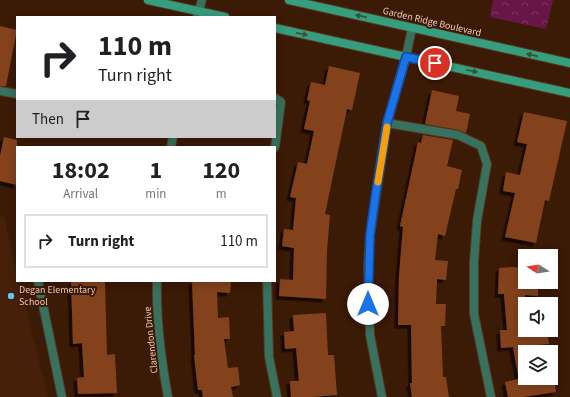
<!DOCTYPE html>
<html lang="en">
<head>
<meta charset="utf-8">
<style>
  :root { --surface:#fff; --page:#f6f6f6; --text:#202124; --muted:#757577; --line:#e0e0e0 }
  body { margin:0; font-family:"Source Sans 3",sans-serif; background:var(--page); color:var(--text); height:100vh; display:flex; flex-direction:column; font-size:15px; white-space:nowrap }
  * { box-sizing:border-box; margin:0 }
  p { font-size:13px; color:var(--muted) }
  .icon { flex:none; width:22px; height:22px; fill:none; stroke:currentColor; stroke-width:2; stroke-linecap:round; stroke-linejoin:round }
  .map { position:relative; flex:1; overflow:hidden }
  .sheet { position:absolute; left:16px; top:146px; width:260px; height:136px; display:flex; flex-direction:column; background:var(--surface); border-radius:0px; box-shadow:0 2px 10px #0003 }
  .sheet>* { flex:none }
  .guide { position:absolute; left:16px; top:16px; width:260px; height:122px; border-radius:0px; box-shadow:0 2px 10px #0003; background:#fff; color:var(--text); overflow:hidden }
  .needle { width:26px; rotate:282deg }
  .tools { position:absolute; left:518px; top:249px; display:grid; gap:8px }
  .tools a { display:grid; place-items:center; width:40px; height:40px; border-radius:0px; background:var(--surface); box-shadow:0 2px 10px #0003; font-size:20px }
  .pin { position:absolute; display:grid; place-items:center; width:34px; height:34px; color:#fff; margin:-17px; border:2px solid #fff; border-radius:50%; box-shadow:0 1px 4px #0007 }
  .me { position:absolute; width:44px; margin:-22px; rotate:0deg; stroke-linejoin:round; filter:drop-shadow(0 0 3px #0008) }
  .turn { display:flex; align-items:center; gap:14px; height:84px; padding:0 16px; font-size:18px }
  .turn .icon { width:52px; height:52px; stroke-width:2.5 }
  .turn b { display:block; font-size:28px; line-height:34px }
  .then { display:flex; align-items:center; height:38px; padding:0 16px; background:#0003; gap:8px; font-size:15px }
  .eta { display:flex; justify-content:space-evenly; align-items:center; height:68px; text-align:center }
  .eta b { font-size:24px; font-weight:700; line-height:28px }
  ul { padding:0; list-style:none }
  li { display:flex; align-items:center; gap:12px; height:54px; margin:0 8px 6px; padding:0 8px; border:2px solid var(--line); border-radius:0px }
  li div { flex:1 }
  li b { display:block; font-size:15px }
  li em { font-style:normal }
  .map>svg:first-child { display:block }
  .built { fill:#462009 }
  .forest { fill:url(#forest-crowns) }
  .building { fill:#83421c; filter:url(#shadow) }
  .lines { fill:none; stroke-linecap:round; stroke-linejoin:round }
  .service-casing { stroke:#583622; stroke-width:10 }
  .minor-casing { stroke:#583622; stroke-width:10 }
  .secondary-casing { stroke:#583622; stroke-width:10 }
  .service { stroke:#36725d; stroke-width:8 }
  .minor { stroke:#36725d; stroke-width:8 }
  .secondary { stroke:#359e7d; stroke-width:8 }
  .oneway { fill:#394f36 }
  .route-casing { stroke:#114b97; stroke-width:10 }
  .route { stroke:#1a73e8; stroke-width:7 }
  .slow { stroke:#f59e0b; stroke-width:7 }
  .poi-dot { fill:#64c5ee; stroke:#3b1a06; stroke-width:1.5 }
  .labels { text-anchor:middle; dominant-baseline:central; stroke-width:4; stroke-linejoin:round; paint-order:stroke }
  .street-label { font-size:10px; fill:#f0cab7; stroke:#3b1a06 }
  .poi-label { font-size:10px; fill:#f0cab7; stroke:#3b1a06; text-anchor:start }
</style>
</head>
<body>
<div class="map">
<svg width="570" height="397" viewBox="0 0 570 397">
  <defs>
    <pattern id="forest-crowns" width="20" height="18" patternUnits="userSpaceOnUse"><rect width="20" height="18" fill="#681648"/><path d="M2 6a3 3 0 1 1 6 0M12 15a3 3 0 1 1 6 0" fill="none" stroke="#7e3760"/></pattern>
    <filter id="shadow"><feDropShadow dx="-3.5" dy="3.5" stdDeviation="0" flood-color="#0009"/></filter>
  </defs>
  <rect width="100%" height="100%" fill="#3b1a06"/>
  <path class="built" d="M0,216L4,217L17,273V281H19L48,397H0Z"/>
  <path class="forest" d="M493,0H553L546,29L490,17Z"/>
  <path class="building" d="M0,26L17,30L6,86H0Z
    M329,66L360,73L352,110L347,109L325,214L330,215L327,250L326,299L279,296L280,279L293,280L294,248L282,246L284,229L293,230L296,198L290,197L298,162L307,164L314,131L304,129L310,101L307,100L311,82L325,85Z
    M432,90L459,96L456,111L470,114L466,133L459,130L425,124Z
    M524,112L567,121L549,201L545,200L536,243L505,237L515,193L503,191L506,172L520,175L527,144L517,142Z
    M423,135L453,140L447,166L462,170L458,189H456L445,236L438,234L435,260L448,261L446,280L437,279L436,304H446L445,326H441L443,377H446L449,397H412L410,383H412L411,325H398L399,276L403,227L400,226L418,142L421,143Z
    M4,137L17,140V185L0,181V156Z
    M513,267L525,268V282H538V296L525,295V330H547L549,344L525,346V374L518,375L513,347L501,348L500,330H507L504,294H498L499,268Z
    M71,281H105L107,355L115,354L117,393L78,394L77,378L84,377L82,343L73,344Z
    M192,281H231L230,293L217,292L218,318L229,317L230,339H224L228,368L238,367L240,385L231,387L233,397H203L202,390H198L194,355H195Z
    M326,313L328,355H334L337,395L311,397H291L290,381H299L296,348L285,349L284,332L294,331L293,315Z
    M518,378H554L556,392L523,397H508L505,382L518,379Z"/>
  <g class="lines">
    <defs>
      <path id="service" d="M387,123L458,135L481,146L487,164L477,221L474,262V314L491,397
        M275,147L281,102L275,98
        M38,281L62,397
        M267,281L269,357L277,397"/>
      <path id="minor" d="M197,17L202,0
        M0,91L17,94
        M171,147L173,137
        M157,281C156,319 161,359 168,397
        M382,397L370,335L368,268L370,235L387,123L406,57L412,28"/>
      <path id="secondary" d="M148,0L225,17
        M289,0L570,63
        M275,28L570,93"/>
    </defs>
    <use href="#service" class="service-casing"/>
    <use href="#minor" class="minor-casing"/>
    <use href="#secondary" class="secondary-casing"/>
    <use href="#service" class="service"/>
    <use href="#minor" class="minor"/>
    <use href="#secondary" class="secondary"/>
  </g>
  <defs><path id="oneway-solid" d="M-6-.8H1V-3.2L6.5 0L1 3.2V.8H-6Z"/></defs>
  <g class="oneway">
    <use href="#oneway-solid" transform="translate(361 16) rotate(-167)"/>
    <use href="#oneway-solid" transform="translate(302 34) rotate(12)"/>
    <use href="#oneway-solid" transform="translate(532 55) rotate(-167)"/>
    <use href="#oneway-solid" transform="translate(472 71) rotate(12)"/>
  </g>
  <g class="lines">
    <defs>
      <path id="route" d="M368,304L370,235L375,199L387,123L406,57L435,63"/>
    </defs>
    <use href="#route" class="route-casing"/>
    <use href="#route" class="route"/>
    <path class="slow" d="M378,182L387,127"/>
  </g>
  <circle class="poi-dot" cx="11" cy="296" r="4"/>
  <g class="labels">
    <g class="street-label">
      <text transform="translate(432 22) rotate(13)">Garden Ridge Boulevard</text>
      <text transform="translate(151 340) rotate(-96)">Clarendon Drive</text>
    </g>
    <g class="poi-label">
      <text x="19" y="290">Degan Elementary<tspan x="19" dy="12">School</tspan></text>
    </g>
  </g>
</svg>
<div class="tools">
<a><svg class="needle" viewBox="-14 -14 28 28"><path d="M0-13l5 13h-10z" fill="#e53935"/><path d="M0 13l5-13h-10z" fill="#757577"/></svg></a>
<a><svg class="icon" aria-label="sound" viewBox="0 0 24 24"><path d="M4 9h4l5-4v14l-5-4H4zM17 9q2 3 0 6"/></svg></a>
<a><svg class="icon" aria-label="layers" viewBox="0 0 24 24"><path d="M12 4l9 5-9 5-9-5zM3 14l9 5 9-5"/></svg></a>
</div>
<div class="pin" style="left:435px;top:63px;background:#d93025"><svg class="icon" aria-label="arrive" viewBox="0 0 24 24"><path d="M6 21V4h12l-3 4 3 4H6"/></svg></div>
<svg class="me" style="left:368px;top:304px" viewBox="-20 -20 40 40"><circle r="19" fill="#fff"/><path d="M0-13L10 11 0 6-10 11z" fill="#1a73e8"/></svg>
<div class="guide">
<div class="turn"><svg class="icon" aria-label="right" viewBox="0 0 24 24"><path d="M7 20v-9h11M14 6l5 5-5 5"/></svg><div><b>110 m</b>Turn right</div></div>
<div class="then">Then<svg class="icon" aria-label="arrive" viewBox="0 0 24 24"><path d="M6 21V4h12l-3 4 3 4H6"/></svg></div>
</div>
<section class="sheet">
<div class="eta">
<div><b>18:02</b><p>Arrival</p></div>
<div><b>1</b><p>min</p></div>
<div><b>120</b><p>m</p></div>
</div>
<ul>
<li><svg class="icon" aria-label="right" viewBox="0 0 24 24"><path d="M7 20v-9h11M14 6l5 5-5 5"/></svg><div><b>Turn right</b></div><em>110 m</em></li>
</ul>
</section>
</div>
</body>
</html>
